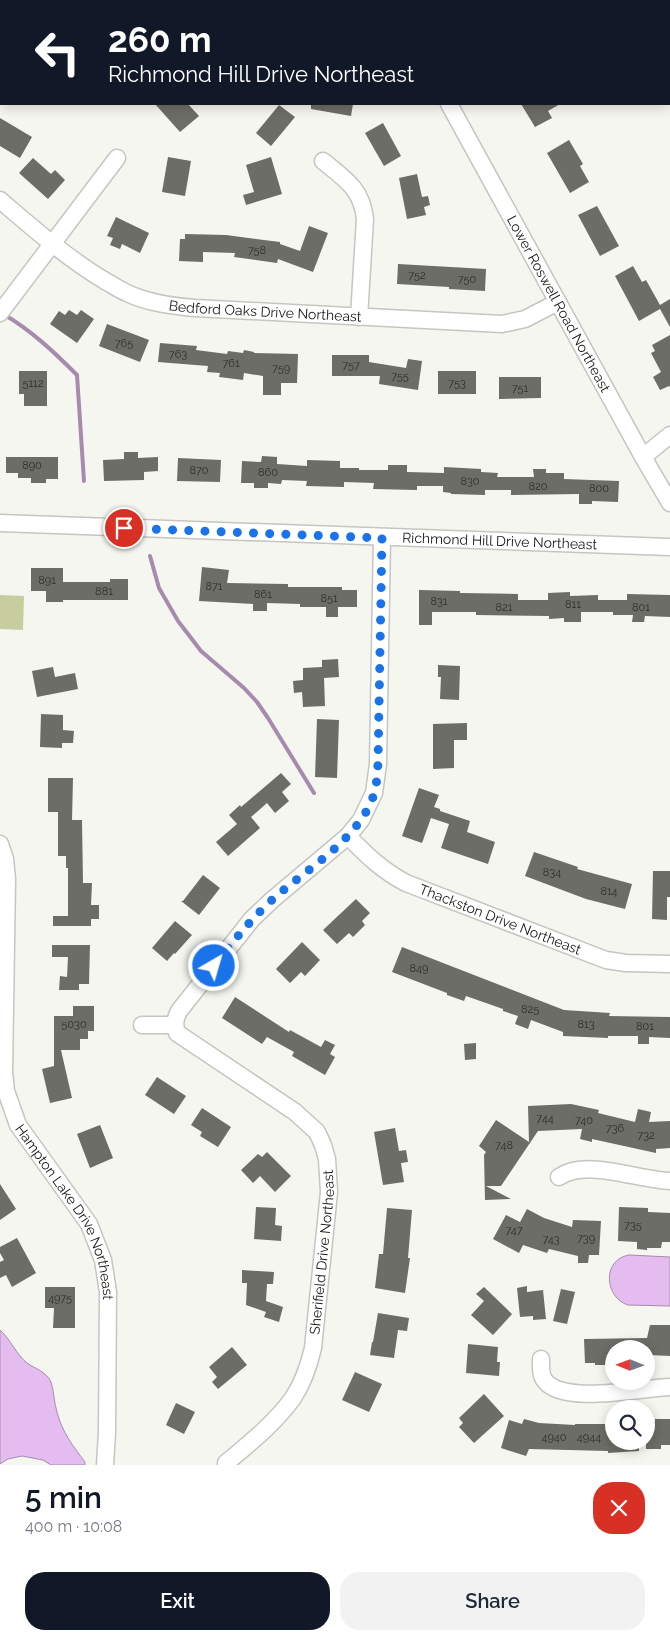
<!DOCTYPE html>
<html lang="en">
<head>
<meta charset="utf-8">
<style>
  :root { --surface:#fff; --page:#f2f2f3; --text:#1f2937; --muted:#747a83; --accent:#111827 }
  body { margin:0; font-family:Raleway,sans-serif; background:var(--page); color:var(--text); height:100vh; display:flex; flex-direction:column; font-size:19px; white-space:nowrap }
  * { box-sizing:border-box; margin:0 }
  p { font-size:16px; color:var(--muted) }
  .icon { flex:none; width:28px; height:28px; fill:none; stroke:currentColor; stroke-width:2; stroke-linecap:round; stroke-linejoin:round }
  .map { position:relative; height:1465px; overflow:hidden }
  .panel { display:flex; flex-direction:column; background:var(--surface); flex:1 }
  .panel>* { flex:none }
  .hud { position:absolute; left:0px; top:0px; width:670px; height:105px; box-shadow:0 2px 12px #0003; background:#111827; color:#fff; overflow:hidden }
  .needle { width:32px; rotate:271deg }
  .fabs { position:absolute; left:605px; top:1340px; display:grid; gap:10px }
  .fabs a { display:grid; place-items:center; width:50px; height:50px; border-radius:50%; background:var(--surface); box-shadow:0 2px 12px #0003; font-size:25px }
  .pin { position:absolute; display:grid; place-items:center; width:42px; height:42px; color:#fff; margin:-21px; border:2px solid #fff; border-radius:50%; box-shadow:0 1px 5px #0007 }
  .me { position:absolute; width:55px; margin:-28px; rotate:38deg; stroke-linejoin:round; filter:drop-shadow(0 0 4px #0008) }
  .turn { display:flex; align-items:center; gap:18px; height:105px; padding:0 25px; font-size:22px }
  .turn .icon { width:65px; height:65px; stroke-width:2.5 }
  .turn b { display:block; font-size:35px; line-height:42px }
  .round { display:grid; place-items:center; flex:none; width:52px; height:52px; border-radius:20px; background:var(--page) }
  .summary { display:flex; align-items:center; justify-content:space-between; height:85px; padding:0 25px }
  h1 { font-size:30px; font-weight:600; line-height:38px; color:var(--accent) }
  .action { display:flex; gap:10px; margin-top:auto; padding:10px 25px }
  .action a { flex:1; height:58px; border-radius:20px; background:var(--accent); color:#fff; font-size:20px; font-weight:600; line-height:58px; text-align:center }
  .action a+a { background:var(--page); color:var(--text) }
  .map>svg:first-child { display:block }
  .green { fill:#c8cda0 }
  .water { fill:#e4bcef; stroke:#a78bae }
  .lines { fill:none; stroke-linecap:round; stroke-linejoin:round }
  .stream { stroke:#a78bae; stroke-width:4 }
  .building { fill:#6c6d67 }
  .minor-casing { stroke:#c5c6c0; stroke-width:19 }
  .minor { stroke:#fff; stroke-width:16 }
  .route { stroke:#1a73e8; stroke-width:9; stroke-dasharray:0 16.2 }
  .labels { text-anchor:middle; dominant-baseline:central; stroke-width:4.5; stroke-linejoin:round; paint-order:stroke }
  .number-label { font-size:11px; fill:#2e2e2b }
  .street-label { font-size:14px; fill:#191917; stroke:#f5f6ef }
</style>
</head>
<body>
<div class="map">
<svg width="670" height="1465" viewBox="0 0 670 1465">
  <rect width="100%" height="100%" fill="#f5f6ef"/>
  <path class="green" d="M0,595L24,596L23,630L0,629Z"/>
  <path class="water" d="M629,1255L670,1257V1306L628,1305C605,1298 601,1260 629,1255Z
    M0,1330C11,1340 16,1354 27,1363C35,1369 46,1371 51,1382C54,1391 54,1403 57,1412C62,1432 73,1446 85,1462V1465H51L43,1460L22,1456L8,1459L0,1464Z"/>
  <g class="lines">
    <path class="stream" d="M3,314C31,330 54,352 77,375L84,481
      M150,556L159,588L178,621L201,651L244,688L257,702L268,718L314,793"/>
  </g>
  <path class="building" d="M155,104H188L199,116L180,132Z
    M311,104H353L351,116L311,109Z
    M521,104H560L548,111L552,118L535,127Z
    M279,105L295,117L271,146L256,133Z
    M0,118L32,137L20,158L0,146Z
    M383,123L401,156L384,166L365,133Z
    M569,140L583,164L580,166L589,182L570,193L547,153Z
    M168,157L191,161L185,196L162,192Z
    M271,157L282,194L246,205L243,195L254,192L246,165Z
    M33,158L51,174L55,170L65,180L48,199L19,173Z
    M417,174L422,197L428,196L430,205L424,207L426,215L407,219L399,178Z
    M597,206L619,246L600,256L578,215Z
    M116,217L149,233L140,253L122,244L120,249L110,245L113,238L107,236Z
    M309,226L328,233L313,272L278,259L277,263L234,257L235,253L203,252V262L179,261L180,239H185V234L226,235L280,242V244L300,251Z
    M398,264L486,269L485,291L449,289V287L397,284Z
    M633,266L642,282L646,280L660,305L670,299V327L660,309L639,321L615,276Z
    M69,310L77,315L81,310L94,319L77,343L50,324L59,311L65,315Z
    M107,324L149,340L140,362L99,346Z
    M670,335V387L669,386L660,390L653,377L661,372L651,353L655,351L652,345Z
    M160,343L197,346L196,350L227,354L228,351L243,353L244,350L254,352V353L298,354L297,383H281V395H263V376L244,373L243,380L219,377L220,373L207,372L208,366L158,362Z
    M332,355H369V362L406,368L408,359L422,361L418,390L379,384L380,376H332Z
    M19,371H47V406H24V394H19Z
    M438,371H476V394H438Z
    M499,377H541V398L499,399Z
    M124,452H138V458L158,457V471L144,472V480L104,481L103,460L124,459Z
    M262,456L277,457V464L307,466V460L340,461V468H359V470H388V465H407V472L444,473V467L481,469V472L498,473L497,477H534L533,469H546V473H564V479L619,481L618,502L592,501V504H579V494L511,495V490H485V495L451,494V493L443,492V486H417V490L373,489L374,483L344,482V487L306,486L307,481L282,480L281,484L268,483V488H254V483H241L242,461L261,462Z
    M6,457H58V479H46V483H31V478H18V473H6Z
    M178,458L221,460L220,482L177,481Z
    M202,567L229,570L227,583L288,584V587H342V590H357V607H338V617H326V607H300V604L267,603V611H253V604L199,601Z
    M31,568H63V582H110V579H128V600H63V602H46V591H31Z
    M419,590L460,591V593L518,594V600H548V593L570,592V596L598,595V600H627V594L670,595V617L645,616L644,622H632L633,615H613V612H581V622H564V618L549,619V616L476,615V612H432V625H419Z
    M338,659L339,677L324,678L325,706L303,707L302,692L294,693L293,681L303,680V668L322,667V660Z
    M438,665L460,666L459,700L440,699L441,677H438Z
    M53,667L55,677L75,673L78,689L37,697L32,671Z
    M41,714L63,715V730L74,731L73,743H62V748L40,747Z
    M317,719L339,720L337,778L315,777Z
    M467,723V740H454V768L433,769V724Z
    M281,773L291,784L282,792L289,801L275,813L267,803L251,817L260,828L228,856L216,842L237,824L229,815L240,805L241,807Z
    M48,778H73L72,820H82L83,883H92L91,905H99V919H91V926H53V916H68V868H66V856H58V812H48Z
    M419,788L439,795L434,807L440,809V811L470,821L467,832L495,842L488,864L441,848L449,824L431,818L422,843L402,836Z
    M534,852L578,867L577,869L632,884L625,909L586,899L525,876Z
    M653,871H670V897H667V920L652,919Z
    M203,875L220,888L199,915L181,901H183Z
    M356,899L370,913L362,921L365,925L353,937L349,933L337,944L323,930Z
    M175,921L192,935L175,954L174,953L167,961L152,948Z
    M302,942L320,960L305,976L301,972L290,983L276,969Z
    M52,945H90L89,984H79V990H59L60,976L67,977L68,957H52Z
    M402,947L564,1010L610,1013L609,1016L670,1017V1038L649,1037V1044H638V1036H608V1038L563,1036V1032L531,1020L528,1029L515,1024L518,1016L503,1011V1009L466,996L464,1001L447,995V993L392,972Z
    M235,997L289,1032L290,1030L321,1047L325,1040L335,1045L330,1054L335,1057L325,1075L292,1056L294,1052L267,1037L262,1044L222,1018Z
    M73,1006H94V1031H88V1039H80V1050H61L72,1098L50,1103L42,1069L54,1066V1016H73Z
    M476,1043V1059L465,1060L464,1044Z
    M157,1077L186,1096L174,1114L145,1095Z
    M571,1104L599,1110L598,1113L635,1122L638,1109L651,1112L649,1122L670,1121V1148L656,1149V1153L592,1139V1142L580,1139L582,1129L538,1131L501,1186H486L511,1199L485,1200L484,1155L486,1152L479,1146L496,1120L529,1142L528,1106Z
    M202,1108L231,1127L218,1147L200,1136L202,1132L191,1125Z
    M100,1125L113,1158L90,1168L77,1134Z
    M395,1128L399,1151L406,1150L408,1162L401,1163L404,1182L383,1185L374,1132Z
    M267,1152L291,1176L275,1192L260,1176L253,1183L241,1170L258,1154L262,1157Z
    M0,1184L16,1209L0,1220Z
    M256,1207L276,1208L275,1225L282,1226L281,1241L254,1239Z
    M619,1207L648,1208V1212L670,1213V1242H662L661,1248H647V1250L637,1249V1242L618,1241Z
    M387,1208L412,1210L408,1258H410L405,1293L375,1288L379,1254H383Z
    M527,1209L544,1218L572,1227L573,1220L601,1221L599,1255H589L588,1263H578V1256L549,1249L547,1253L523,1245L519,1253L493,1239L506,1215L520,1222Z
    M17,1238L36,1273L12,1287L6,1275L0,1278V1262L4,1260L0,1253V1247Z
    M242,1270L274,1272L273,1284H267L266,1301L283,1307L279,1322L264,1317L266,1312L246,1305L247,1283H242Z
    M527,1286V1292L543,1290L546,1319L533,1320V1316L520,1317L517,1288Z
    M45,1287H75V1328H53L54,1308H45Z
    M484,1287L512,1314L493,1335L471,1315L484,1301L476,1294Z
    M561,1289L575,1292L567,1324L553,1321Z
    M378,1313L409,1318L407,1331L398,1330L394,1358L370,1355L372,1342H373Z
    M650,1325H670V1356L649,1355L650,1349H610V1365H595V1363H585L584,1339L647,1338Z
    M468,1344L498,1347L497,1362H500L499,1376L466,1373Z
    M232,1347L247,1365L218,1389L212,1382L217,1377L209,1367Z
    M355,1372L382,1384L369,1412L342,1400Z
    M484,1394L504,1416L474,1443L459,1427L463,1423L459,1418Z
    M176,1403L195,1412L184,1434L166,1425Z
    M524,1419L539,1423L575,1425V1424H614V1441H639V1451L608,1453V1451L529,1449L526,1456L501,1448L509,1420L522,1424Z
    M655,1419H670V1445H661V1449H646V1422H655Z"/>
  <g class="lines">
    <defs>
      <g id="minor">
        <path d="M392,0L393,1"/>
        <path id="s1" d="M449,104L643,457L670,503"/>
        <path d="M323,161C345,179 362,189 365,219L359,317"/>
        <path id="s2" d="M0,200C34,229 68,259 107,282C114,286 120,290 127,293C148,303 172,306 195,308L502,324L525,319L558,302"/>
        <path d="M0,313L117,158"/>
        <path d="M643,457L670,435"/>
        <path id="s3" d="M0,523L670,547"/>
        <path id="s4" d="M348,836C366,855 383,871 406,883L606,960L626,963L670,964"/>
        <path id="s5" d="M0,844L5,859L7,879L4,1072L6,1091L18,1125L89,1224L103,1260L108,1292L107,1433L105,1465"/>
        <path d="M142,1025H175"/>
        <path d="M559,1177C587,1158 637,1180 670,1181"/>
        <path d="M541,1359C541,1366 540,1375 545,1381C564,1405 641,1388 670,1387"/>
        <path id="s6" d="M226,1463C250,1443 275,1423 293,1398C303,1383 309,1365 313,1348L329,1192L327,1159L323,1145L317,1132L295,1112L177,1033C174,1024 175,1019 179,1011L252,919L272,900L348,836L361,820L374,793L378,764L382,538"/>
      </g>
    </defs>
    <use href="#minor" class="minor-casing"/>
    <use href="#minor" class="minor"/>
  </g>
  <g class="lines">
    <path class="route" d="M124,528L382,538L378,764C377,774 377,785 374,794C360,839 305,870 272,900C250,920 232,943 214,966"/>
  </g>
  <g class="labels">
    <g class="number-label">
      <text x="257" y="250">758</text>
      <text x="417" y="275">752</text>
      <text x="467" y="279">750</text>
      <text x="124" y="343">765</text>
      <text x="178" y="354">763</text>
      <text x="231" y="363">761</text>
      <text x="351" y="365">757</text>
      <text x="281" y="368">759</text>
      <text x="400" y="376">755</text>
      <text x="33" y="383">5112</text>
      <text x="457" y="383">753</text>
      <text x="520" y="388">751</text>
      <text x="32" y="465">890</text>
      <text x="199" y="470">870</text>
      <text x="268" y="472">860</text>
      <text x="470" y="481">830</text>
      <text x="538" y="486">820</text>
      <text x="599" y="488">800</text>
      <text x="47" y="580">891</text>
      <text x="214" y="586">871</text>
      <text x="104" y="591">881</text>
      <text x="263" y="594">861</text>
      <text x="329" y="598">851</text>
      <text x="439" y="601">831</text>
      <text x="573" y="604">811</text>
      <text x="504" y="607">821</text>
      <text x="641" y="607">801</text>
      <text x="552" y="872">834</text>
      <text x="609" y="891">814</text>
      <text x="419" y="968">849</text>
      <text x="530" y="1009">825</text>
      <text x="74" y="1024">5030</text>
      <text x="586" y="1024">813</text>
      <text x="645" y="1026">801</text>
      <text x="545" y="1118">744</text>
      <text x="584" y="1120">740</text>
      <text x="615" y="1128">736</text>
      <text x="646" y="1135">732</text>
      <text x="504" y="1145">748</text>
      <text x="633" y="1225">735</text>
      <text x="514" y="1230">747</text>
      <text x="586" y="1238">739</text>
      <text x="551" y="1239">743</text>
      <text x="60" y="1298">4975</text>
      <text x="554" y="1437">4940</text>
      <text x="589" y="1437">4944</text>
    </g>
    <g class="street-label">
      <text stroke="none"><textPath href="#s1" startOffset="228">Lower Roswell Road Northeast</textPath></text>
      <text stroke="none"><textPath href="#s2" startOffset="298">Bedford Oaks Drive Northeast</textPath></text>
      <text stroke="none"><textPath href="#s3" startOffset="500">Richmond Hill Drive Northeast</textPath></text>
      <text stroke="none"><textPath href="#s4" startOffset="176">Thackston Drive Northeast</textPath></text>
      <text stroke="none"><textPath href="#s5" startOffset="385">Hampton Lake Drive Northeast</textPath></text>
      <text stroke="none"><textPath href="#s6" startOffset="244">Sherifield Drive Northeast</textPath></text>
    </g>
  </g>
</svg>
<div class="fabs">
<a><svg class="needle" viewBox="-14 -14 28 28"><path d="M0-13l5 13h-10z" fill="#e53935"/><path d="M0 13l5-13h-10z" fill="#747a83"/></svg></a>
<a><svg class="icon" aria-label="search" viewBox="0 0 24 24"><circle cx="10" cy="10" r="6"/><path d="M15 15l6 6"/></svg></a>
</div>
<div class="pin" style="left:124px;top:528px;background:#d93025"><svg class="icon" aria-label="arrive" viewBox="0 0 24 24"><path d="M6 21V4h12l-3 4 3 4H6"/></svg></div>
<svg class="me" style="left:214px;top:966px" viewBox="-20 -20 40 40"><circle r="17" fill="#1a73e8" stroke="#fff" stroke-width="3"/><path d="M0-11L8 9 0 5-8 9z" fill="#fff"/></svg>
<div class="hud">
<div class="turn"><svg class="icon" aria-label="left" viewBox="0 0 24 24"><path d="M17 20v-9H6M10 6l-5 5 5 5"/></svg><div><b>260 m</b>Richmond Hill Drive Northeast</div></div>
</div>
</div>
<section class="panel">
<div class="summary"><div><h1>5 min</h1><p>400 m · 10:08</p></div><a class="round" style="background:#d93025;color:#fff"><svg class="icon" aria-label="close" viewBox="0 0 24 24"><path d="M6 6l12 12M18 6L6 18"/></svg></a></div>
<div class="action"><a>Exit</a><a>Share</a></div>
</section>
</body>
</html>
